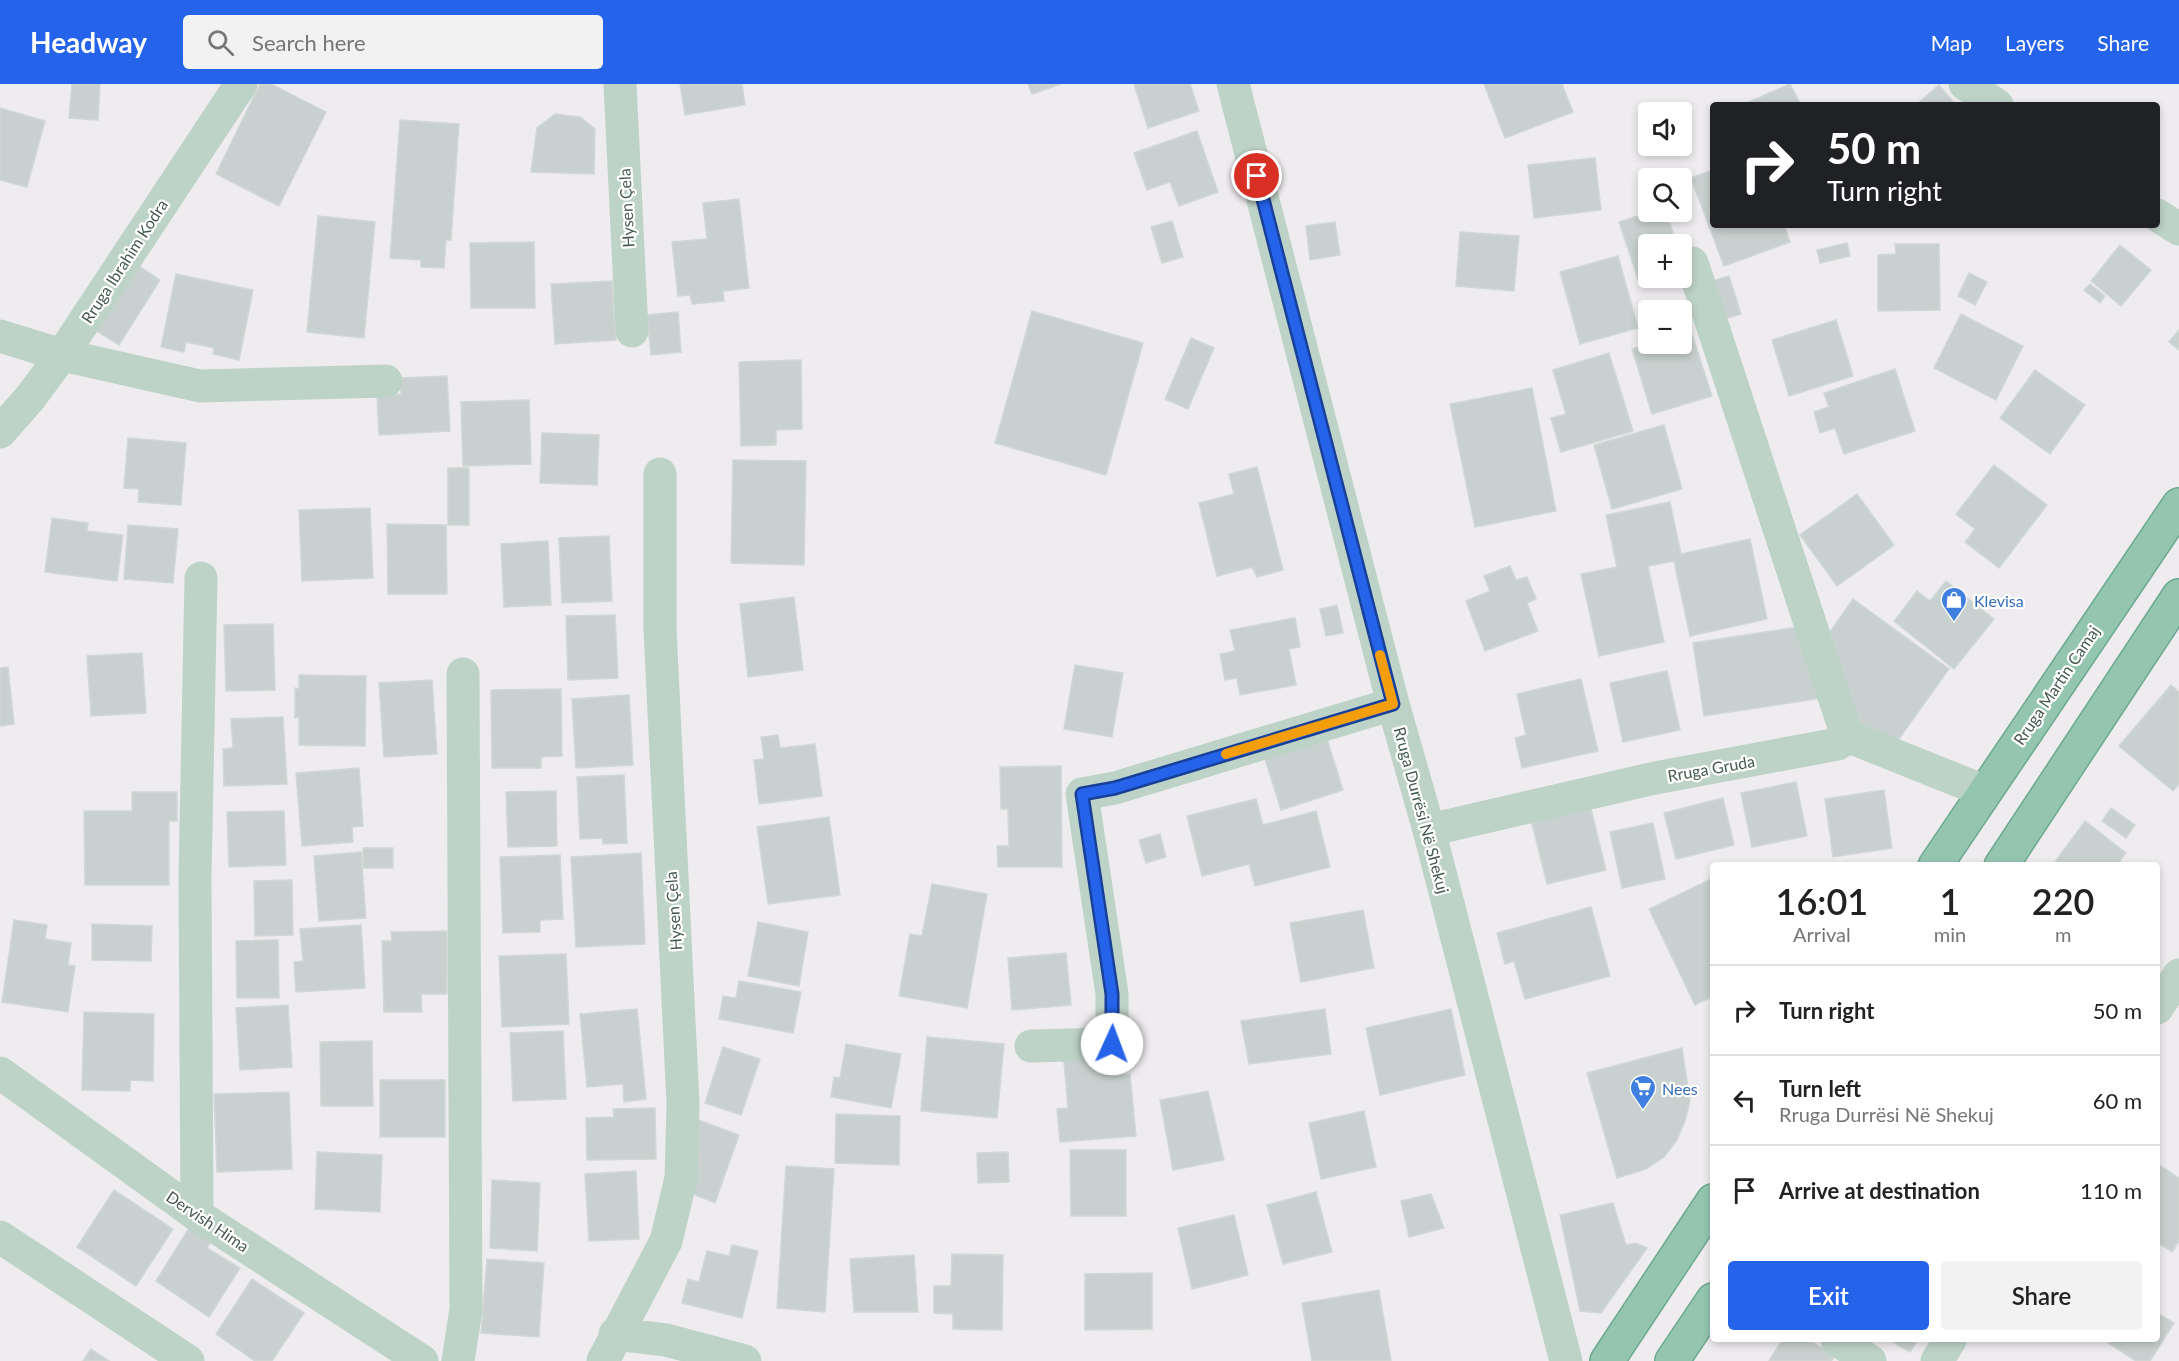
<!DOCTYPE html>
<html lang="en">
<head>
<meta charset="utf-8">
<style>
  :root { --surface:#fff; --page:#f2f2f2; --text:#222; --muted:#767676; --line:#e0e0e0; --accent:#2563eb }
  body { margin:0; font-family:Lato,sans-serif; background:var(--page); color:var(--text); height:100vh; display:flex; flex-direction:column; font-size:22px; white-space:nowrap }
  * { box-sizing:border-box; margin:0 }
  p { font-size:20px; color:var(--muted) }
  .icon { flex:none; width:33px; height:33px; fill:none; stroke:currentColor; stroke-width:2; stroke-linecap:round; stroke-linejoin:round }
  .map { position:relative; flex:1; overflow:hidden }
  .panel { position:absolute; left:1710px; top:778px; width:450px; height:480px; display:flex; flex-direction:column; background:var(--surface); border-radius:6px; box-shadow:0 3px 9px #0003 }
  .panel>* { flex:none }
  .banner { position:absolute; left:1710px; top:18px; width:450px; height:126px; border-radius:6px; box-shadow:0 3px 9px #0003; background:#202124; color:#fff; overflow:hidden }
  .fabs { position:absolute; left:1638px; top:18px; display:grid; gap:12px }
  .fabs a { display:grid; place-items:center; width:54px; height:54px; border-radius:6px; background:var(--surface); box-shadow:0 3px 9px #0003; font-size:30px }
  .pin { position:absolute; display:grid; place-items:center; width:51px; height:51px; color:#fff; margin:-26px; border:3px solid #fff; border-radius:50%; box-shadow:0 2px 6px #0007 }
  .me { position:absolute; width:66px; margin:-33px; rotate:2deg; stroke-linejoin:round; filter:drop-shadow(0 0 4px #0008) }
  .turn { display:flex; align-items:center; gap:21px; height:126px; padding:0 18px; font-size:27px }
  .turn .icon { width:78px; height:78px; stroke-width:2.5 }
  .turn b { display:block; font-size:42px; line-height:51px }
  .eta { display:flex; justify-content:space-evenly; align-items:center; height:102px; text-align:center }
  .eta b { font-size:36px; font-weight:600; line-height:42px }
  .primary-button { display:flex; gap:12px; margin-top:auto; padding:12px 18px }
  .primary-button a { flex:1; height:69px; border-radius:6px; background:var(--accent); color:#fff; font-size:24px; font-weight:600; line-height:69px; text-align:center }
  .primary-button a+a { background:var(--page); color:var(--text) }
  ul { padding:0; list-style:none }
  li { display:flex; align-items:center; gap:18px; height:90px; padding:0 18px; border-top:2px solid var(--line) }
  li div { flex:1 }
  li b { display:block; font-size:22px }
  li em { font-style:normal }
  header { display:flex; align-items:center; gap:36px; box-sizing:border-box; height:84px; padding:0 30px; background:var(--accent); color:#fff }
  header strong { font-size:28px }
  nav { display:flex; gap:33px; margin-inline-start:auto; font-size:21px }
  .search { width:420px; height:54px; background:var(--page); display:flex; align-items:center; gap:15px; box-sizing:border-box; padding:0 21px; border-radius:6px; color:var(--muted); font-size:22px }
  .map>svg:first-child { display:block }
  .building { fill:#c8d1cf; stroke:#cfd8d6; stroke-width:1.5 }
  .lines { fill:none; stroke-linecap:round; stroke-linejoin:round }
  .trunk-casing { stroke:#6caa8e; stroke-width:36 }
  .minor { stroke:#bed3c8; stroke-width:33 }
  .tertiary { stroke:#bed3c8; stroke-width:33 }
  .trunk { stroke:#94c6af; stroke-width:33 }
  .route-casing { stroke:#184099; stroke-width:15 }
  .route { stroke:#2563eb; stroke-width:10 }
  .slow { stroke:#f59e0b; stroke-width:10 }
  .labels { text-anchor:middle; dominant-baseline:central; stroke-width:4.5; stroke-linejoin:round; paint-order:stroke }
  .street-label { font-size:16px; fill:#435a4f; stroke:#fff }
  .shop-label { font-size:16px; fill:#366cbe; stroke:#fff; text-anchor:start }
</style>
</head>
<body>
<header>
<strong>Headway</strong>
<div class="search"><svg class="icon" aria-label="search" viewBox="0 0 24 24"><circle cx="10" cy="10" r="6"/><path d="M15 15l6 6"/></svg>Search here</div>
<nav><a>Map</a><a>Layers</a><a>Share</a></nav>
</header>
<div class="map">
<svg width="2179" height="1277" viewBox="0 0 2179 1277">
  <rect width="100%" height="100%" fill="#efecef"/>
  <path class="building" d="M72,0H100L98,36L69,34Z
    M260,0H271L326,28L279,122L216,90Z
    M680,0H742L745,21L685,31Z
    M1028,0H1061L1032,10Z
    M1134,0H1190L1199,27L1148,44Z
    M1484,0H1562L1573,28L1505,54Z
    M1790,0L1801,21H1742Z
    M1939,1L1956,21H1916Z
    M0,24L45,37L27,103L0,96Z
    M555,30L580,33L595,45L594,90L531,88L537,44Z
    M400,36L459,40L451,156H446L444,184L421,183V176L390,174Z
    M1197,47L1218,108L1179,122L1170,98L1147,106L1134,69Z
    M1595,74L1601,126L1534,134L1528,81Z
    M1713,86V141H1784L1790,158L1724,182L1691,94Z
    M739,115L749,204L723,207L724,217L692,220L690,211L678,212L672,158L707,155L703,119Z
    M1650,128H1666L1677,160H1648V194H1663L1640,201L1619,138Z
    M318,132L375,138L364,254L307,248Z
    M1172,137L1183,173L1162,179L1151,143Z
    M1335,138L1340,171L1310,176L1306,142Z
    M1460,148L1519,152L1514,207L1456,202Z
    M534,158L535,224H471L470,159Z
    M1847,159L1850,172L1820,179L1817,166Z
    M1895,160H1939L1940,226L1878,227V171L1896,170Z
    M2120,161L2151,186L2121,222L2091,197Z
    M1618,172L1638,244L1580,260L1560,188Z
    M128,175L160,196L119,261L87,241Z
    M1969,189L1987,198L1975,221L1958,212Z
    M176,190L253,206L239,276L213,270L214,264L186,258L184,268L161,263Z
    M1729,192L1741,230L1724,235L1712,197Z
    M612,197L616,256L555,260L551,200Z
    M2090,200L2105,212L2100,219L2084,206Z
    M1032,227L1143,259L1106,391L995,359Z
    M678,228L681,268L651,271L647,231Z
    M1961,230L2023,262L1996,316L1934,284Z
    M1836,236L1853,292L1789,312L1772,256Z
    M2179,246V266L2169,258Z
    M1691,247L1712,312L1652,330L1632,265L1650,260H1682V250Z
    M1191,254L1214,264L1188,325L1165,315Z
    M1609,269L1633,347L1561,368L1551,334L1566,330L1553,286Z
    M801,276L802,345L776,346V361L741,362L739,278Z
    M1895,285L1915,347L1844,370L1835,344L1820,349L1814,328L1829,323L1824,309Z
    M2035,286L2085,321L2050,370L2000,334Z
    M447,292L450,347L379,351L377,311L401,310L400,294Z
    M1532,304L1556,427L1475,443L1450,320Z
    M529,316L531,380L463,382L461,318Z
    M1664,341L1682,405L1612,425L1594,361Z
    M542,349L599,351L597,401L540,399Z
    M128,354L186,359L181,421L138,418L139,405L124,404Z
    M733,376L806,377L804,481L731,479Z
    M1994,381L2047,421L1999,484L1965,458L1975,445L1956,430Z
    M1257,383L1283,486L1257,493L1252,483L1217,492L1199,419L1234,410L1229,390Z
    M448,384H469V441H448Z
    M1857,410L1894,461L1837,502L1800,451Z
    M1670,418L1681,470L1750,455L1767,535L1690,552L1674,477L1648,482L1664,558L1599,572L1581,490L1617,483L1606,431Z
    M370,424L373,494L302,497L299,426Z
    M52,434L88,439L87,447L123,451L117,497L45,488Z
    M387,440L446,441L447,510H388Z
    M128,441L178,445L173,499L124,495Z
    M609,452L612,517L562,519L559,454Z
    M548,457L551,521L504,523L501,460Z
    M1510,482L1516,496L1527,493L1536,515L1527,519L1538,547L1485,567L1466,517L1490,507L1484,492Z
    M1946,497L1994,535L1954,585L1894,537L1917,507L1930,517Z
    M794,513L803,586L748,593L740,520Z
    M1853,515L1949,585L1899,655L1879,651L1858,640L1830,548Z
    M1337,521L1343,549L1326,552L1320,525Z
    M615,531L618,594L568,596L566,532Z
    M1295,534L1300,563L1289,565L1296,601L1240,611L1237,594L1225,596L1220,570L1235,567L1230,546Z
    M273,540L275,606L226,607L224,541Z
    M1811,541L1822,614L1704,632L1693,559Z
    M142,569L146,629L91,632L87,572Z
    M1075,581L1123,589L1112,653L1064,645Z
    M8,583L14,640L0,642V584Z
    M1667,587L1680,646L1623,658L1610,599Z
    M299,591L366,592L365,662L299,661V633L295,634V604L299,605Z
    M1581,595L1598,667L1522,684L1515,654L1526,651L1517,610Z
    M432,596L437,670L384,673L379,599Z
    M2171,601L2179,608V700L2173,707L2119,662Z
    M561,605L562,672L541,673V684H492L491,606Z
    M629,611L633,681L576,684L572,615Z
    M283,633L287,700L224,702L223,665L233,664L231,635Z
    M778,651L780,664L815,660L822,712L759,720L754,676L764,675L761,653Z
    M1326,652L1343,706L1281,726L1264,672Z
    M1061,682L1062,783H998L997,762H1009L1008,725H1001L1000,683Z
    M359,684L363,742L352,743L353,758L302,762L296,689Z
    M624,691L627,759L603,760L602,754L580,755L577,693Z
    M1796,698L1807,752L1752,763L1741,709Z
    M1884,706L1892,764L1833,773L1825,715Z
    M556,707L557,762L508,763L506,708Z
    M132,708H177V737H169V801H85L84,727H132Z
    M1723,714L1734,761L1676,775L1664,729Z
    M1256,715L1263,741L1316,727L1330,783L1255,802L1249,780L1202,792L1187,732Z
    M1589,717L1606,786L1547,800L1530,732Z
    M2111,724L2135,741L2126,754L2102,737Z
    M284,727L286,781L229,783L227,728Z
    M829,733L840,811L768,820L757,743Z
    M2085,737L2126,769L2116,782H2052Z
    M1653,739L1665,795L1622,804L1610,748Z
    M1160,750L1166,773L1146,779L1139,756Z
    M363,764H393V784H363Z
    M361,768L366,834L319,837L314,772Z
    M641,769L645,860L576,863L571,773Z
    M560,771L563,835L540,836V848L503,849L500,773Z
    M1713,794V912L1695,921L1649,825Z
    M292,796L293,851L255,852L254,797Z
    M932,800L987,810L967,924L899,912L910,850L922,852Z
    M1591,823L1610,892L1525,915L1514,877L1505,880L1497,849Z
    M1363,826L1374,884L1301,898L1290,839Z
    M14,836L47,841L45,855L71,859L68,881L75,882L68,928L2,918Z
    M758,838L808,848L799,902L748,892Z
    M92,840L152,842L151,877L92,876Z
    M361,841L365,904L296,908L294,878L303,877L300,845Z
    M447,847V910H421L422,928H384L382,857H392L391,848Z
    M278,856L279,914H237L236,857Z
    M1066,869L1071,921L1012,926L1008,874Z
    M566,870L569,940L502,943L499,872Z
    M739,897L801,908L793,949L719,935L723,912L736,914Z
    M288,921L292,983L240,986L236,924Z
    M637,925L646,1015L624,1018L623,1000L587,1003L580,930Z
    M1325,925L1331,970L1249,980L1241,937Z
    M1451,925L1465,991L1380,1011L1366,944Z
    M84,928L154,930L153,997L130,996V1007L82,1006Z
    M563,947L566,1015L513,1017L510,949Z
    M927,953L1004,960L997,1034L921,1027Z
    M372,957L373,1022H321L320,958Z
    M846,960L901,970L891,1024L831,1013L834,993L840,994Z
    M723,963L760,975L741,1031L705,1019Z
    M1682,964L1690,1017L1685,1037L1677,1056L1664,1073L1646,1085L1617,1094L1587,989Z
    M1109,973L1110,992L1130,990L1136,1052L1060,1058L1057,1025L1068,1024L1064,978Z
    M380,996H445V1053H380Z
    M1208,1007L1224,1076L1173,1086L1160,1016Z
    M289,1008L292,1085L217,1088L214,1010Z
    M655,1024L656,1075L587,1076L586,1034L614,1033L613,1025Z
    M1364,1027L1376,1083L1321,1095L1309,1039Z
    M836,1030L900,1032L899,1081L835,1079Z
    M696,1035L739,1051L715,1119L688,1108Z
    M1070,1066H1126V1132H1071Z
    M317,1068L382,1071L380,1128L315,1125Z
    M1008,1068L1009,1098L978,1099L977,1069Z
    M2159,1081L2179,1094V1157L2172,1168L2157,1158V1084Z
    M786,1082L834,1085L825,1228L777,1224Z
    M636,1087L639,1155L589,1157L585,1090Z
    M492,1096L540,1099L537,1167L490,1164Z
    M114,1106L173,1145L136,1202L77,1163Z
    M1316,1108L1332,1168L1283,1180L1267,1121Z
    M1431,1110L1444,1144L1409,1153L1401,1117Z
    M1613,1119L1626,1161L1636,1159L1647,1164L1601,1229L1580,1227L1560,1131Z
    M1234,1131L1248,1191L1192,1205L1178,1144Z
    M189,1144L212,1156L207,1164L240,1184L209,1233L156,1197Z
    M732,1161L758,1167L742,1234L682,1219L688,1195L699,1198L707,1167L729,1172Z
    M952,1170L1003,1171L1002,1246L953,1245V1230L934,1229V1202H951Z
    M914,1171L918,1228H854L850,1175Z
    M487,1175L544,1179L539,1253L481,1249Z
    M1152,1189V1245L1085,1246V1190Z
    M252,1195L304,1229L272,1277H255L216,1250Z
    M1379,1206L1391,1277H1312L1302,1219Z
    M2157,1229L2174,1239L2150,1277H2136L2108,1259L2110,1256H2157Z
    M1782,1256H1809L1835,1272L1831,1277H1769Z
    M1889,1256H1918L1910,1268Z
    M91,1265L109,1277H83Z"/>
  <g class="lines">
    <defs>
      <path id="trunk" d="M1935,782L2179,421
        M2001,782L2179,512
        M1607,1277L1713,1117
        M1672,1277L1713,1216"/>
    </defs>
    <use href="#trunk" class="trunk-casing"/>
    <path class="minor" d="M620,0L632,247
      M1965,0L1997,21
      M2157,131L2179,145
      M1692,179L1847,652
      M0,252L62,271L200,302L386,297
      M0,348L30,314L62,271L241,0
      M1429,746L1655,694L1838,660L1847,652L1984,707
      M2157,924L2179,891
      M1031,962L1112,960V910L1082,710L1115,704L1393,620
      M0,989L197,1131L422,1277
      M197,1131L195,794L201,494
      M0,1153L188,1277
      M615,1250L666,1256L745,1277
      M1837,1256L1870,1277
      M458,1277L466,1225L463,590
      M603,1277L666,1157L681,1094L683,1019L660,545V390
      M1937,1277L1950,1256"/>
    <path class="tertiary" d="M1233,0L1393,620L1429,746L1566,1277"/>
    <use href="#trunk" class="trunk"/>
  </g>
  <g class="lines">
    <defs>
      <path id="route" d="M1112,960V910L1082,710L1115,704L1393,620L1257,92"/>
    </defs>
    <use href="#route" class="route-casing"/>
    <use href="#route" class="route"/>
    <path class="slow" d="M1226,670L1393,620L1380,571"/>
  </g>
  <defs>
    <symbol id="shop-pin" viewBox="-11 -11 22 30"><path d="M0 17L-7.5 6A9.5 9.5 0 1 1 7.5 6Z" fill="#3f7fe0" stroke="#fff"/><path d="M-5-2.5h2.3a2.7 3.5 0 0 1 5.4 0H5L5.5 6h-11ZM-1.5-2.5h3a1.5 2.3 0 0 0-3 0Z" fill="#fff"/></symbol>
    <symbol id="supermarket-pin" viewBox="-11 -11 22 30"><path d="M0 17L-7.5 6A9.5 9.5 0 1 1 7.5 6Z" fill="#3f7fe0" stroke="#fff"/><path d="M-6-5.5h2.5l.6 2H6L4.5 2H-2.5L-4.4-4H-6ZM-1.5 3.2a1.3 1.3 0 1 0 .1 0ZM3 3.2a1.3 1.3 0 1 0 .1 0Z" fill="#fff"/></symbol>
  </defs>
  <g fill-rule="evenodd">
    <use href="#shop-pin" x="1939" y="501" width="30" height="40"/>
    <use href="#supermarket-pin" x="1628" y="989" width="30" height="40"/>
  </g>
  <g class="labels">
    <g class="street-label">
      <text transform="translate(626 124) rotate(-93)">Hysen Çela</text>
      <text transform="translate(124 177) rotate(-57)">Rruga Ibrahim Kodra</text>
      <text transform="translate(2056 601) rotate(-56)">Rruga Martin Camaj</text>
      <text transform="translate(1711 684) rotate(-10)">Rruga Gruda</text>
      <text transform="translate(1422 726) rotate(75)">Rruga Durrësi Në Shekuj</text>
      <text transform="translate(673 827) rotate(-94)">Hysen Çela</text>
      <text transform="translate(208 1137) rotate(34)">Dervish Hima</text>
    </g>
    <g class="shop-label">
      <text x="1974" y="516">Klevisa</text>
      <text x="1662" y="1004">Nees</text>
    </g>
  </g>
</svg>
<div class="fabs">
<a><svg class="icon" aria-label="sound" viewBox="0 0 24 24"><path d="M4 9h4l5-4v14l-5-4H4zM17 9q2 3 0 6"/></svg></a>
<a><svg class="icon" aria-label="search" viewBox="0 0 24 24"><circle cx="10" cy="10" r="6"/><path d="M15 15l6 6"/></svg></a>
<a>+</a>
<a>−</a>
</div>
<div class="pin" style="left:1257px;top:92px;background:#d93025"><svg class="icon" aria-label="arrive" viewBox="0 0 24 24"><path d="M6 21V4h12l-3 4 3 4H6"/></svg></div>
<svg class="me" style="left:1112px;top:960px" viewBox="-20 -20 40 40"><circle r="19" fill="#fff"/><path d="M0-13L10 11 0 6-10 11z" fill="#2563eb"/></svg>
<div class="banner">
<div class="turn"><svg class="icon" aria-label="right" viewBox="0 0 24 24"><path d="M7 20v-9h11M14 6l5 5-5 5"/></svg><div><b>50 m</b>Turn right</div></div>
</div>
<section class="panel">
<div class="eta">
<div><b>16:01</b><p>Arrival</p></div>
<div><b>1</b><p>min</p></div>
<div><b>220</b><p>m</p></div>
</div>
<ul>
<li><svg class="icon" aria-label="right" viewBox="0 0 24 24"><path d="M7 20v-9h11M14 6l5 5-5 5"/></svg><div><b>Turn right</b></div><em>50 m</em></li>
<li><svg class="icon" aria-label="left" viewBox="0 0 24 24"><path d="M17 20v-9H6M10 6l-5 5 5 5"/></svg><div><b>Turn left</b><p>Rruga Durrësi Në Shekuj</p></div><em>60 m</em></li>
<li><svg class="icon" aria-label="arrive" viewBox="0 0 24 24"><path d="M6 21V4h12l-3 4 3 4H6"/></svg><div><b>Arrive at destination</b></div><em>110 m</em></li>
</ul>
<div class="primary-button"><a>Exit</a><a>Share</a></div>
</section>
</div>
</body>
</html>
